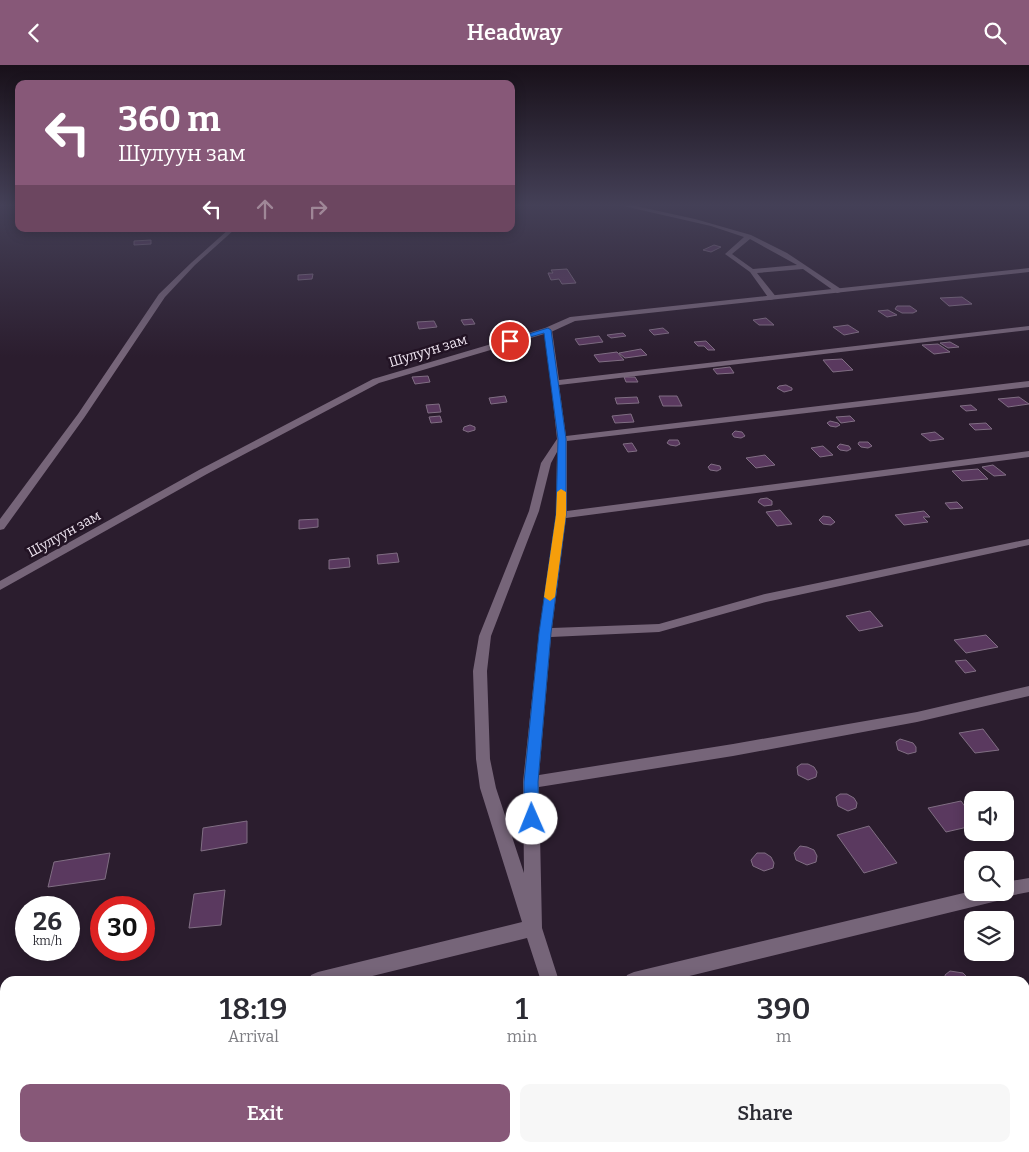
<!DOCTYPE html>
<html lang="en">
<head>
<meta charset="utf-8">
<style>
  :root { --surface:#fff; --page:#f7f7f7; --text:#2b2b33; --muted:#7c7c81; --accent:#875878 }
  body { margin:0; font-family:Bitter,serif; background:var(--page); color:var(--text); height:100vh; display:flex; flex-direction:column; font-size:19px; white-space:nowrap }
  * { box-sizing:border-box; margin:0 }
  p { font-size:16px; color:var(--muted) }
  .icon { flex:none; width:28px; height:28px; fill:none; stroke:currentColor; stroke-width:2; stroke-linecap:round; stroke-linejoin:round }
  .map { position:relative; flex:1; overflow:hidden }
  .panel { position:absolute; left:0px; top:911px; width:1030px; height:176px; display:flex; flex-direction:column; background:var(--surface); border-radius:15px 15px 0 0; box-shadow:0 2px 12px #0003 }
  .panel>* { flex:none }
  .guide { position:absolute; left:15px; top:15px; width:500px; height:152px; border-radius:10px; box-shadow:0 2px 12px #0003; background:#875878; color:#fff; overflow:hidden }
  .buttons { position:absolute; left:964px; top:726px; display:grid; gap:10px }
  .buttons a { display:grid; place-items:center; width:50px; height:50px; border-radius:10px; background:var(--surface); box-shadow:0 2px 12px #0003; font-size:25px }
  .speed { position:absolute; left:15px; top:831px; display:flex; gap:10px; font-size:25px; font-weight:700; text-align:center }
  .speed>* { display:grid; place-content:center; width:65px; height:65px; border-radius:50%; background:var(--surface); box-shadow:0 2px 12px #0003; line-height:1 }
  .speed small { font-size:12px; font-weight:400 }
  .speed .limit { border:8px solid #d22; background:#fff; color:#111 }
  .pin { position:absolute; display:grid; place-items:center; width:42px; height:42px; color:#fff; margin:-21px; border:2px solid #fff; border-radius:50%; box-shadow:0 1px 5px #0007 }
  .me { position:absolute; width:55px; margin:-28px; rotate:359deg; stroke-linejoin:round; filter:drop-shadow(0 0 4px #0008) }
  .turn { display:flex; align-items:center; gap:18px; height:105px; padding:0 20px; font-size:22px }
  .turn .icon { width:65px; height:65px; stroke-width:2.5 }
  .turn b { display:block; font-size:35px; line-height:42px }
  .lanes { display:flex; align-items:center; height:48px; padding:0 20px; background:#0003; justify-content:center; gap:25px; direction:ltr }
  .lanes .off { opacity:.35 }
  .eta { display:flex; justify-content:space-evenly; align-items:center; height:85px; text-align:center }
  .eta b { font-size:30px; font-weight:600; line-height:35px }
  .cta { display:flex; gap:10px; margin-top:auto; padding:10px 20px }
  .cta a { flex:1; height:58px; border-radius:10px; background:var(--accent); color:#fff; font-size:20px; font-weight:600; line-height:58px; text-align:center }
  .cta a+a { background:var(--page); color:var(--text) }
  header { display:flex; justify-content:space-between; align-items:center; height:65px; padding:0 20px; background:var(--accent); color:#fff; font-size:22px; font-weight:600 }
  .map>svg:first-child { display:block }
  .building { fill:#5a395f; stroke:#806e83 }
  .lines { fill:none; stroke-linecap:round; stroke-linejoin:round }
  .minor { fill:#766579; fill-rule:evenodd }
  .tertiary { fill:#766579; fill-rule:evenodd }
  .route { fill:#1a73e8; stroke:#114b97 }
  .slow { fill:#f59e0b }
  .labels { text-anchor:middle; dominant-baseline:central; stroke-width:5; stroke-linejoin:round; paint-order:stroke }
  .far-street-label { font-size:14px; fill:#eee4f0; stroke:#221324 }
</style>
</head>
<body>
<header><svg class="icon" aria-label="back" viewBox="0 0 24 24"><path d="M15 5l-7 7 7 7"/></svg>Headway<svg class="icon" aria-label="search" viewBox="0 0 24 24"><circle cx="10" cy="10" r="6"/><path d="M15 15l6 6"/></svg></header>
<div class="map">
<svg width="1029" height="1087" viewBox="0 0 1029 1087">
  <rect width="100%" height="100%" fill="#2b1d2e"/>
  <path class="building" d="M151,175V179L134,180V176Z
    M714,180L721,182L711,187L703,185Z
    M567,204L576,218L562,219L559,214L551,215L548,208H553L551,205Z
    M313,209L312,214L298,215V210Z
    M962,232L972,239L949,241L940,233Z
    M897,241H910L917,246L913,248H902L895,244Z
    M888,245L897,250L887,252L878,246Z
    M766,253L774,260H759L753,255Z
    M472,254L475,259L464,260L461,255Z
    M434,256L437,262L419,264L417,257Z
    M848,260L859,267L844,270L833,262Z
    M663,263L669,268L654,270L649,265Z
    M623,268L626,271L611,273L607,270Z
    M599,271L603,277L579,280L575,274Z
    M706,276L715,285H708L704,281H698L694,277Z
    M950,277L959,282L948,283L940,278Z
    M938,279L950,287L934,289L922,280Z
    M641,284L647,290L625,293L619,288Z
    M617,287L624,295L599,297L594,290Z
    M842,294L853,305L833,307L823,295Z
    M730,302L734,308L717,309L713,304Z
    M428,311L430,317L415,319L412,312Z
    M624,312H635L638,317H626Z
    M786,320L792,323V325L784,327L777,323L779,321Z
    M505,331L507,337L491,339L489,333Z
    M659,331H677L682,341H663Z
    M637,332L639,338L617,339L615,333Z
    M1019,332L1029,339L1008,342L998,334Z
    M439,339L441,347L428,348L426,340Z
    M971,340L977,345L966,346L960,341Z
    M631,349L634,357L615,358L612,351Z
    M440,351L442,357L431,358L429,352Z
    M850,351L855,356L841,358L836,352Z
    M830,356L838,358L840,360L836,362L830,361L827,358Z
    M986,358L992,364L975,365L969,359Z
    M470,360L475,362V365L468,367L463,365L464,362Z
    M735,366L742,367L745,371L741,373L734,372L732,369Z
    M935,367L944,374L930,376L921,369Z
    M669,375H678L680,379L676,381L670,380L667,378Z
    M859,377H868L872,381L868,383L861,382L858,379Z
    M632,378L637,386L628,387L623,379Z
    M840,379L849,381L851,384L847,386L840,385L837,382Z
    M823,381L833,390L820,392L811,383Z
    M765,390L775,400L756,403L746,393Z
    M711,399L720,401L721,404L717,406L710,405L708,402Z
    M993,400L1006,410L994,411L982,402Z
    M978,404L988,414L962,416L952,406Z
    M767,433L772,436V440L764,441L758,437L760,434Z
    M957,437L963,443L950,444L945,438Z
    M780,445L792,459L777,461L766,447Z
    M924,446L930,452H923L928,457L904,460L895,450Z
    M823,451L830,452L835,457L831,460L823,459L819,455Z
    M318,454V462L299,464V455Z
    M397,488L399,497L378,499L377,490Z
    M349,493L350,502L329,504V495Z
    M870,546L883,561L859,566L846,551Z
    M986,570L998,582L966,588L954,575Z
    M966,595L976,606L965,608L955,596Z
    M983,664L999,685L975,688L959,668Z
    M900,674L913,678L916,682V687L908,689L898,685L896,677Z
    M801,699H808L814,702L817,707L816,712L808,715L798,710L797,702Z
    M840,729H847L854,733L857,738L856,743L848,746L838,741L836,732Z
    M961,736L972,751V761L946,767L928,743Z
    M247,756V778L201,786L203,763Z
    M869,761L897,798L864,808L837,770Z
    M800,781L807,782L814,785L817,791L816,797L807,800L796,795L794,788Z
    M110,788L105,814L48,822L54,797Z
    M757,788H765L771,792L774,798L773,803L764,806L753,801L751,795Z
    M225,825L221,860L189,863L194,829Z
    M950,906L963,908L971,916H946L945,910Z
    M4,1031L5,1078L0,1079V1050Z"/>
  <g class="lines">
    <path class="minor" d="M619,140H631L695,154L751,170L787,188L844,226L837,228L803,204L757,208L777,233L770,235L750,207L725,189L744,172L711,161ZM750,174L797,200L753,204L732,189Z
      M229,164H235L195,200L165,232L84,353L4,464L0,465V454L78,349L159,229L191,198Z
      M1029,261V265L559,320L566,371L1029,316V322L567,376V446L1029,386V392L566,453L552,563L659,559L765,529L1029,474V480L766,537L659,567L551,572L539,710L733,679L917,647L1029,621V631L917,657L733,691L539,722L542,863L559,916H541L527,873L352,916H309L311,910L318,907L522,857L480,723L476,694L473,606L479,571L529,446L541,398L557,374L545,263L552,265L559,315ZM557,387L556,450L539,568L523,717L524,808L496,723L490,694L487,606L491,571L539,446L551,398Z
      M1029,813V827L1004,832L997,836L669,916H625L627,910L634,907L972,826L1005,828V817Z
      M5,984V1004L0,1005V985Z
      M597,1082H619L620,1087H598Z"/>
    <path class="tertiary" d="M1029,203V207L575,256L551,267L379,318L207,409L0,525V516L199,405L373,314L545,263L570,252Z"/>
  </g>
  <linearGradient id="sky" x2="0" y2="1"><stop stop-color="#181019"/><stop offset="0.48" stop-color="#444057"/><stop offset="1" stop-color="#444057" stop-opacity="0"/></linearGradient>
  <rect width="1029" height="292" fill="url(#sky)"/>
  <path class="route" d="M548,263L551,265L566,374V450L551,568L538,717L539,754L537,758L532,760L526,758L524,754V717L539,568L556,450L558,374L544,268L510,278L506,276Z"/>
  <path class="slow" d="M561,424L566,427V450L555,532L550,536L544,532L556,450L557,427Z"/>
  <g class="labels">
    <g class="far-street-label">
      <text transform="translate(428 286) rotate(-17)">Шулуун зам</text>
      <text transform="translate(64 469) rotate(-29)">Шулуун зам</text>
    </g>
  </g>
</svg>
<div class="buttons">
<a><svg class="icon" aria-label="sound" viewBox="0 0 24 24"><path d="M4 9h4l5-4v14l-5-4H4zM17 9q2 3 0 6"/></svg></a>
<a><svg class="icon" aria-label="search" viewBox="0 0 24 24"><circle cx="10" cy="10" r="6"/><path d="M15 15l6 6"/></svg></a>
<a><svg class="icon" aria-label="layers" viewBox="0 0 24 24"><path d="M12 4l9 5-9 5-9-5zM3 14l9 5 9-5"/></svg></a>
</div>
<div class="speed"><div>26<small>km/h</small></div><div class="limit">30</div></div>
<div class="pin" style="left:510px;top:276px;background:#d93025"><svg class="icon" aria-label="arrive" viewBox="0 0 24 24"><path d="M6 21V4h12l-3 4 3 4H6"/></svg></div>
<svg class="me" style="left:532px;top:754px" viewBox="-20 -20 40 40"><circle r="19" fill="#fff"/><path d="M0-13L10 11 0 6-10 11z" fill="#1a73e8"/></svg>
<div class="guide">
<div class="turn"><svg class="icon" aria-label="left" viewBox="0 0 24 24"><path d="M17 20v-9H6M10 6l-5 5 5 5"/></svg><div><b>360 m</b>Шулуун зам</div></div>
<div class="lanes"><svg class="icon" aria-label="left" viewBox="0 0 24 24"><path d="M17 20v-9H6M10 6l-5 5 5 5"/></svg><svg class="icon off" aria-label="ahead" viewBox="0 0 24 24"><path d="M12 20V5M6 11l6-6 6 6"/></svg><svg class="icon off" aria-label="right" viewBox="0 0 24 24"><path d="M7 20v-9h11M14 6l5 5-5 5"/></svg></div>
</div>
<section class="panel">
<div class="eta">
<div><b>18:19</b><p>Arrival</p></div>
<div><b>1</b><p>min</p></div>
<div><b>390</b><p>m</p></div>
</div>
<div class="cta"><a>Exit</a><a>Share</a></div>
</section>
</div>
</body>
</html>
